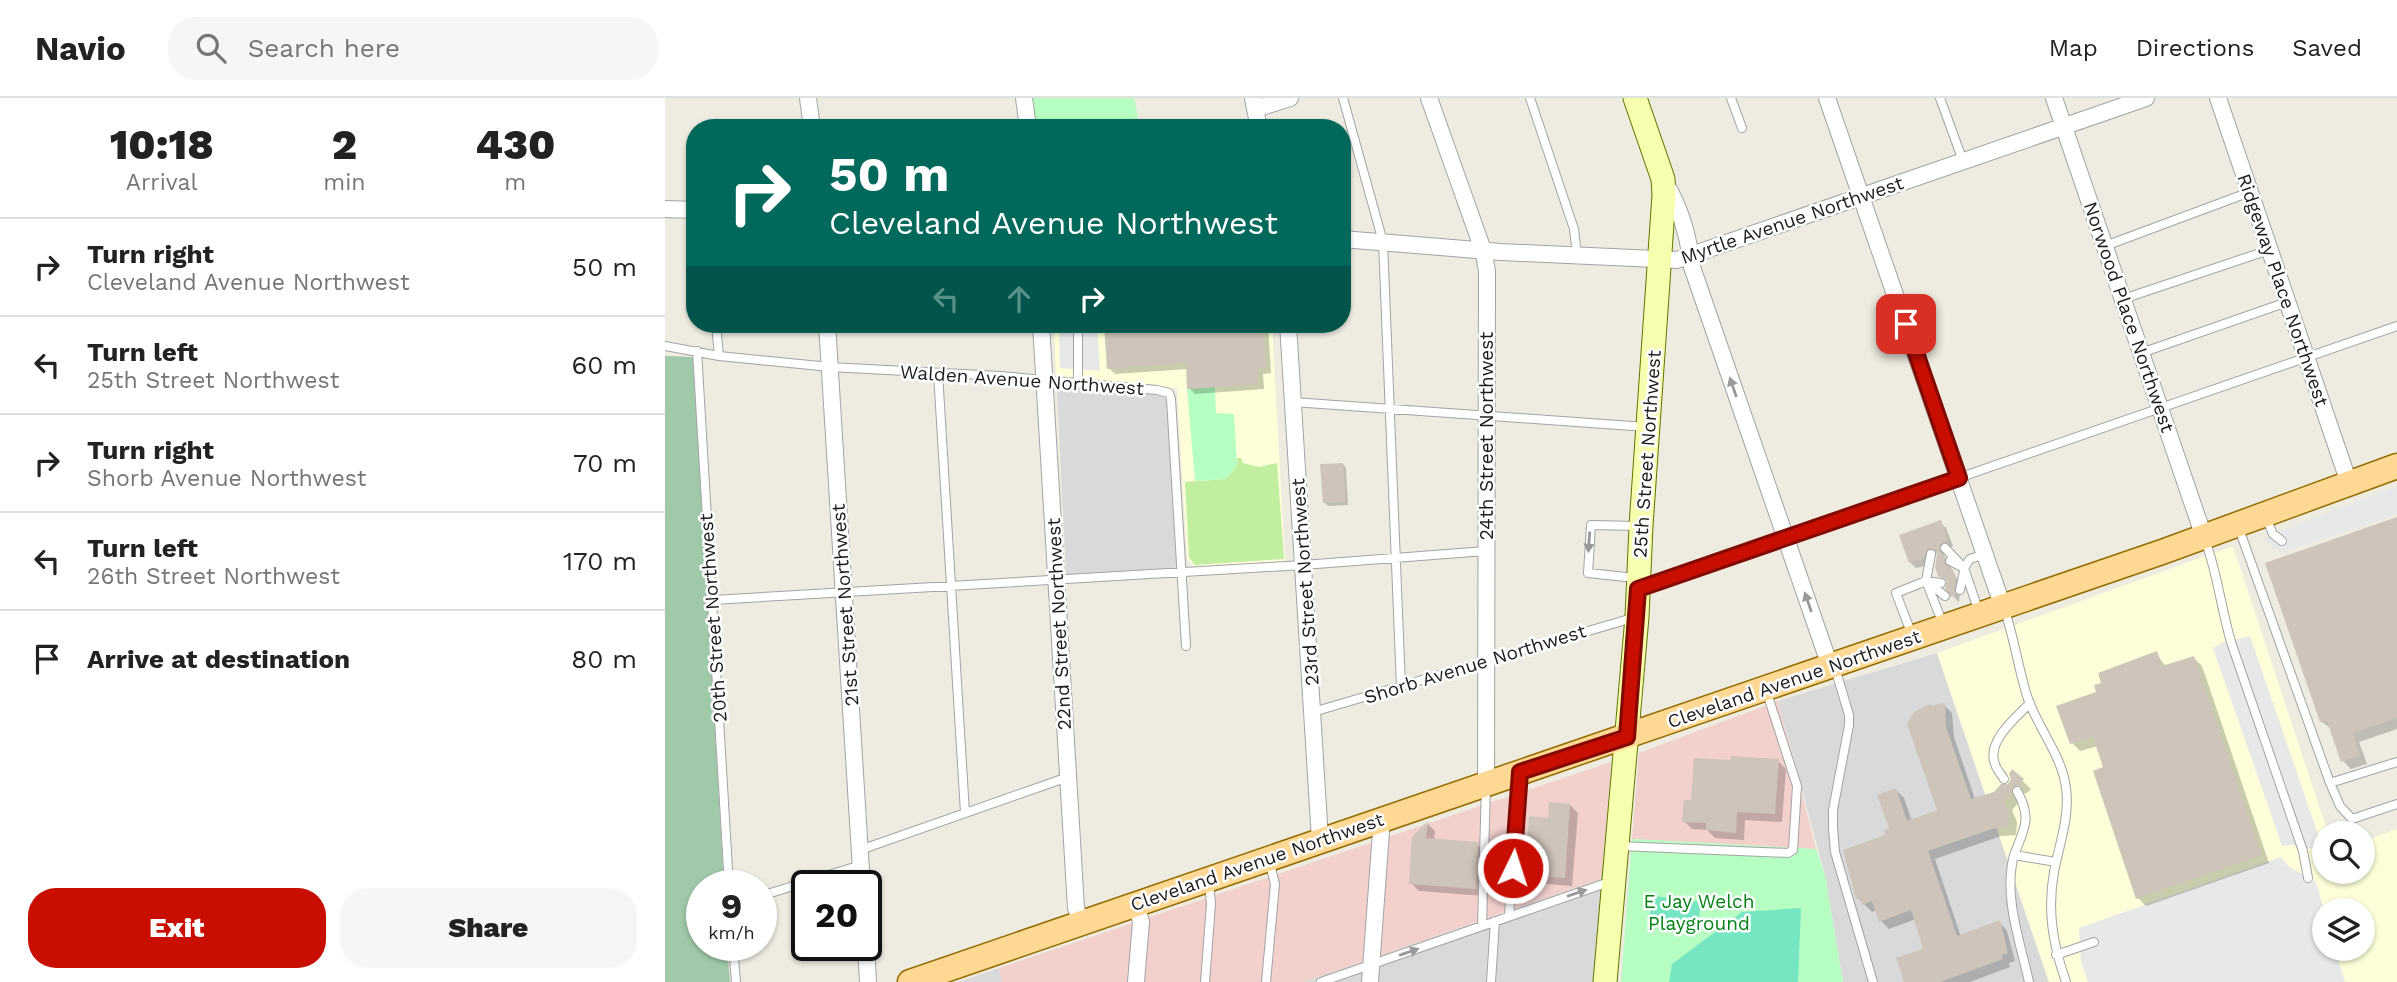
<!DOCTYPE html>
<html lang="en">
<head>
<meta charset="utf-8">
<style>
  :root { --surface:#fff; --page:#f6f6f6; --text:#222; --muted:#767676; --line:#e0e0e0; --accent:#c70e00 }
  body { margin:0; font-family:"Work Sans",sans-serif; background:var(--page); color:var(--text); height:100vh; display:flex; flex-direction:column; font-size:26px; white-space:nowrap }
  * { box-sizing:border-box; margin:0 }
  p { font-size:23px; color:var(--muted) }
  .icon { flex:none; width:38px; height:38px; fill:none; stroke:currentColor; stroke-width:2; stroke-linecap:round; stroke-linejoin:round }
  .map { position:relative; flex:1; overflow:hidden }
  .sheet { display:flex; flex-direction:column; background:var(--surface); width:665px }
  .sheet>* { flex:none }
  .banner { position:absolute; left:21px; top:21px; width:665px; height:214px; border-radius:28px; box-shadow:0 2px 5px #0004; background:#00695c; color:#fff; overflow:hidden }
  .fabs { position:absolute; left:1647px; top:723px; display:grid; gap:14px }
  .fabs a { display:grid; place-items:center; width:63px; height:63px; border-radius:50%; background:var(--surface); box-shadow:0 2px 5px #0004; font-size:35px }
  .speed { position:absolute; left:21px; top:772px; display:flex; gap:14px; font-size:35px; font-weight:700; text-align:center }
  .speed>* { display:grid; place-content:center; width:91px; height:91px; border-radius:50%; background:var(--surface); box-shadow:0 2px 5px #0004; line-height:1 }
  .speed small { font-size:18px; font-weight:400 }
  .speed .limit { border:4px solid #111; border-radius:10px; background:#fff; color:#111 }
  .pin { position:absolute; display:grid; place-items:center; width:60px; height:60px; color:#fff; margin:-30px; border-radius:14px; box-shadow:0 4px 10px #0006 }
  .me { position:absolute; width:77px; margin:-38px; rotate:4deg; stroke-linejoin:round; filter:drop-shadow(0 0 5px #0008) }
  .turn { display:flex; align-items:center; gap:24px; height:147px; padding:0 28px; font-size:32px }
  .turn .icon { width:91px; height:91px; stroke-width:2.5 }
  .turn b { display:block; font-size:49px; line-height:60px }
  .lanes { display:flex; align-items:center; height:66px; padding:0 28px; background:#0003; justify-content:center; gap:35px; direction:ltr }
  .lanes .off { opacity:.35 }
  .eta { display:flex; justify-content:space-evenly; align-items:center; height:119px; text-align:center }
  .eta b { font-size:42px; font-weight:800; line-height:49px }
  .action { display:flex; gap:14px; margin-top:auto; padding:14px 28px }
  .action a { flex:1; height:80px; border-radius:28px; background:var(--accent); color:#fff; font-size:28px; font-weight:800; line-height:80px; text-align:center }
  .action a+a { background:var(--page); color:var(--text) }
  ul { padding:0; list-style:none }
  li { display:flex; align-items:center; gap:21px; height:98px; padding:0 28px; border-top:2px solid var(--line) }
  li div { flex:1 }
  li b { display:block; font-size:26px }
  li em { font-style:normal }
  header { display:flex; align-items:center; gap:42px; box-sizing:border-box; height:98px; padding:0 35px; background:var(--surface); border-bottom:2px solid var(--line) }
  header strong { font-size:33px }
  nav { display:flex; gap:38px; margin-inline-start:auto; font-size:24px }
  .search { width:490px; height:63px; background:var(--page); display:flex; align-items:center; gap:18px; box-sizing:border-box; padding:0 24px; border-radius:28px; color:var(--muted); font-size:26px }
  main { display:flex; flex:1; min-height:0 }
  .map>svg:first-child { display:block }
  .residential { fill:#dad9d9 }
  .commercial { fill:#f2d1cd }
  .education { fill:#fcffd8; fill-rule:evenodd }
  .grass { fill:#c1eea0 }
  .cemetery { fill:#9fc9a8 }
  .park { fill:#b7fec2 }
  .pitch { fill:#76e6c2 }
  .parking { fill:#e8e8e8 }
  .shadow { fill:#0003 }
  .building { fill:#cec4b9 }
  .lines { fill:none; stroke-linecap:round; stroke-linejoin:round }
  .lane-casing { stroke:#a3a3a3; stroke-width:10 }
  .street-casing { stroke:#a3a3a3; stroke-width:18 }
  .secondary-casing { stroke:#617500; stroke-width:25 }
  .primary-casing { stroke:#936d00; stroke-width:27 }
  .lane { stroke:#fff; stroke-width:8 }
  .street { stroke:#fff; stroke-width:16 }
  .secondary { stroke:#f5ffad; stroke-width:23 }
  .primary { stroke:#ffd894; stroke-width:24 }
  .oneway { fill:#999 }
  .route-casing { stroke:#810900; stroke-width:18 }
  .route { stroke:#c70e00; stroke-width:12 }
  .labels { text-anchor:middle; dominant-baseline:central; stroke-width:5; stroke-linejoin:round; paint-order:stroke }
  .street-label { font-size:19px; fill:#1c1c1c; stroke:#fff }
  .park-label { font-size:19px; fill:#018215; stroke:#fff }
</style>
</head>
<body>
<header>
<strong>Navio</strong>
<div class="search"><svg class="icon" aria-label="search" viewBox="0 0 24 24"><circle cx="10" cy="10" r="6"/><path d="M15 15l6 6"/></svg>Search here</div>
<nav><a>Map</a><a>Directions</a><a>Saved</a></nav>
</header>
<main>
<section class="sheet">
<div class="eta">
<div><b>10:18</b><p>Arrival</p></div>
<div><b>2</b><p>min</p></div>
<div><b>430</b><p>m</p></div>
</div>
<ul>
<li><svg class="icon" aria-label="right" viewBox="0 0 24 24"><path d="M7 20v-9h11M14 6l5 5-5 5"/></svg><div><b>Turn right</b><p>Cleveland Avenue Northwest</p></div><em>50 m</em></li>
<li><svg class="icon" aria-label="left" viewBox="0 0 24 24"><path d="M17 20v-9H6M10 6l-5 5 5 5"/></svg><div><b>Turn left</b><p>25th Street Northwest</p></div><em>60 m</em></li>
<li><svg class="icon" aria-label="right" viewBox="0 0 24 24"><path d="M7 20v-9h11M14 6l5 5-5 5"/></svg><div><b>Turn right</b><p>Shorb Avenue Northwest</p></div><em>70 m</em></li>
<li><svg class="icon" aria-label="left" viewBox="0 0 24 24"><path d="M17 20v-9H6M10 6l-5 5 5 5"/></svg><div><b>Turn left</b><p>26th Street Northwest</p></div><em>170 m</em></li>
<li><svg class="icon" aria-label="arrive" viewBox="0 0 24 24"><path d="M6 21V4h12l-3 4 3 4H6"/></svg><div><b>Arrive at destination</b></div><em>80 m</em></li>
</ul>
<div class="action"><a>Exit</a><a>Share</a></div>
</section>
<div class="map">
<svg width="1732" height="884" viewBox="0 0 1732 884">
  <rect width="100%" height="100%" fill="#eeebe0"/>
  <path class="residential" d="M392,289L502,297L513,475L401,476Z
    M1272,555L1384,884H1178L1160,777L1113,603Z
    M938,780L930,884H638Z
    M334,870L337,884H294Z"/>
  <path class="commercial" d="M1113,603L1151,751L967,741L974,655Z
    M946,664L938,780L638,884H337L334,870Z"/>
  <path class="education" d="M389,226H607L620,463L529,469L522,460L512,290L391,279Z
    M1568,448L1663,735H1659V774H1698V743L1732,731V884H1384L1272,555ZM1659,812H1698V850H1659Z"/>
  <path class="grass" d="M572,360H576L578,365L594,369L612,365L619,461L530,467L524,459L520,384L561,381L572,367Z"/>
  <path class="cemetery" d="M0,258L28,259L59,787L37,788V847H62L65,884H0Z"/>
  <path class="park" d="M367,0H469L473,20L420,30H372Z
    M550,289L551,315L569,316L572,367L561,381L530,383L522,291Z
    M967,741L1151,751L1160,777L1178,884H956Z"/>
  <path class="pitch" d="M988,798L1036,804L1033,829L984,823Z
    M1136,810L1133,884H1004L1007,866L1077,814Z"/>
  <path class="parking" d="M394,226H432L435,273L395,270Z
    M1732,388V416L1615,455L1598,440Z
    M1585,538L1656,745L1646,751L1628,747L1617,748L1548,550L1559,544Z
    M1616,759L1623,768L1651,784L1659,812V850L1670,851L1680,884H1423L1416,864L1414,830Z"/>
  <path class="shadow" d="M441,226H603L606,275L598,276L599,291L530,296L524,290L523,271L450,276L444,270Z
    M678,366L681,370L683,407L663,408L659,404Z
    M1732,421V631L1694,644L1702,666L1686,671L1678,663L1667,631L1657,624L1602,466Z
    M1275,424L1281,430L1288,448L1281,452L1279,458L1296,487L1294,504L1288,498L1283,484L1275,477V454L1267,457L1264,467L1251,470L1245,464Z
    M1491,555L1501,569L1529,560L1537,568L1604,765L1481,808L1473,800L1433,648L1415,653L1407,645L1433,596Z
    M1279,607L1287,615L1289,639L1310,701L1330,696L1344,688L1348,674L1366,691L1362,695L1355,697L1354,704L1347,712L1352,724L1351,737L1336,738L1270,761L1296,839L1334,824L1342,833L1350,863L1344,865L1345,869L1305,884H1241L1261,852L1251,821L1224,831L1216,823L1212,812L1207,814L1193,800L1226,730L1231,692L1239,700L1247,723L1274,713L1254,613L1266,608Z
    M1113,663L1121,671L1117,724L1080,722L1079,742L1050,740L1042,732L1027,731L1019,723L1028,704Z
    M905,707L913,715L907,788L870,785L861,777L885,722Z
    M763,726L770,733L769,742L812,746L820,754L819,798L754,793L746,785Z"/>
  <path class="building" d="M439,226H598L601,270L592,271L593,286L522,291L521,265L442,271Z
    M678,365L681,404L658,405L655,366Z
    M1732,419V620L1688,635L1695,658L1676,664L1662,623L1655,624L1600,465Z
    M1276,422L1283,442L1275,446L1274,452L1280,459L1279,466L1288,472L1291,480L1289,491L1291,497L1286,499L1280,490L1282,482L1273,478L1270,469L1272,457L1271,452L1263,450L1258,461L1244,465L1234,437Z
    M1492,553L1497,568L1529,558L1597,757L1471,801L1428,673L1438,669L1428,639L1405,646L1391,608L1431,594L1429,587L1436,585L1433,575Z
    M1267,605L1266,608L1280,605L1281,629L1306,701L1329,694L1336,686H1343L1346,681L1344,676L1347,671L1359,681L1354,687L1347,689L1346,696L1339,703L1345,716H1343L1344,729L1327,731L1263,753L1292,838L1335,822L1343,855L1337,857L1338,861L1275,884H1239L1231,860L1258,851L1246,812L1214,824L1207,803L1197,807L1195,800L1191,801L1178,752L1220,737L1219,732L1224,730L1212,697L1231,690L1242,723L1272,712L1242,626L1249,614Z
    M1066,658L1114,661L1110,716L1072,714L1071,735L1041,732V725L1017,724L1019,702H1026L1029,660L1066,662Z
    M884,704L905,706L900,780L860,777L864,718L883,720Z
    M763,723L761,740L813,744L811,791L744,786L747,739Z"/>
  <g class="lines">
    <defs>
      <path id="lane" d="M678,0L718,144L736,589
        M865,0L909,131L912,158
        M1066,0L1077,30
        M1275,0L1298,63
        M1440,148L1585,94
        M1458,201L1604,152
        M51,226L54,258
        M413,226V286
        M0,248L54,258L165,269L335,278L492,292L504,295L506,301L521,548
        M32,253L64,788
        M1476,255L1622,204
        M273,275L300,715
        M628,304L981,329
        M1601,420L1608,436L1617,443
        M1573,428L1665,685L1732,664
        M1540,442C1553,476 1556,512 1567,547L1638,753L1643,780
        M1280,450L1299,470L1305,461L1320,456
        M1266,456L1261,483L1278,526
        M1285,463L1299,470L1314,514
        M970,480L923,475L926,427L973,428
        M1264,485L1280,498
        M976,490L1732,228
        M1295,492L1299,473
        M48,502L638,467L821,453
        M1339,510C1349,539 1353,569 1362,598C1372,629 1397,657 1401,690C1405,719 1394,747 1389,774C1382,813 1388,847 1401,884
        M1247,537L1231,495L1261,483L1276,485
        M1170,570L1184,617V627L1168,712V730L1170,754L1208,884
        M648,614L971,519
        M1339,681C1336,676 1331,671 1330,666C1321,643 1351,620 1365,605
        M1665,685L1675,708L1687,721L1732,706
        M954,748L1123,755L1128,752L1132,688L1101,592
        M195,752L403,679
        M1349,757C1360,729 1367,720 1352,693
        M96,798L196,767
        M844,818L854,678
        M817,828L821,688
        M68,847L71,884
        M1391,857L1429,844
        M540,884L546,806L544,784
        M601,884L610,786L604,762
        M656,884L947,783
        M826,884L830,823
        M1364,884C1355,843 1338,798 1349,757L1391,764"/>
      <path id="street" d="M143,0L147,30
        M359,0L363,30
        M764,0L818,152L822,173L821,685
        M1162,0L1338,509
        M1389,0L1539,439
        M1553,0L1684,385
        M588,1L594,30
        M590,11L625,0
        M1002,88C1016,112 1024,141 1027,169L1165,568
        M0,111L30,112
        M677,141L836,154L1012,162L1481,0
        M162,226L197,788
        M376,226L411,810L416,825
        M623,226L655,742
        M471,806L476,824L471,884
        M201,847L203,884
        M705,884L717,720"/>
      <path id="secondary" d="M940,884L972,519L976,428L999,97L998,81L970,0"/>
      <path id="primary" d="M245,884L1497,454L1732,368"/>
    </defs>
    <use href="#lane" class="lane-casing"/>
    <use href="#street" class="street-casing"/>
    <use href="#secondary" class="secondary-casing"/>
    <use href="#primary" class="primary-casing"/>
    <use href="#lane" class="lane"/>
    <use href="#street" class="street"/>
    <use href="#secondary" class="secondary"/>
    <use href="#primary" class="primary"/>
  </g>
  <defs><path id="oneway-solid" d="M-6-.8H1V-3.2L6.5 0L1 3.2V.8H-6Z" transform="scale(1.75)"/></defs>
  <g class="oneway">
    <use href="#oneway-solid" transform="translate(1068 289) rotate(-109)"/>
    <use href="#oneway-solid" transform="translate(924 444) rotate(94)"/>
    <use href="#oneway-solid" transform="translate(1143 504) rotate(-109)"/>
    <use href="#oneway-solid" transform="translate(912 795) rotate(-19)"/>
    <use href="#oneway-solid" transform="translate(744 854) rotate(-19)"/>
  </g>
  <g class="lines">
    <defs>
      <path id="route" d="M848,770L855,674L962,639L973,491L1294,380L1241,226"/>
    </defs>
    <use href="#route" class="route-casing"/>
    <use href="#route" class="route"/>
  </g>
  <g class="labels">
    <g class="street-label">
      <text transform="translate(1127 122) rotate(-19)">Myrtle Avenue Northwest</text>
      <text transform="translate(1618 192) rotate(71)">Ridgeway Place Northwest</text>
      <text transform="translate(1464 219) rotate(71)">Norwood Place Northwest</text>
      <text transform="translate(357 282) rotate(4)">Walden Avenue Northwest</text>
      <text transform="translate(821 338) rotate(-90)">24th Street Northwest</text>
      <text transform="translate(982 356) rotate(-86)">25th Street Northwest</text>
      <text transform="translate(640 484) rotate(-94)">23rd Street Northwest</text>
      <text transform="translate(180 507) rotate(-94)">21st Street Northwest</text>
      <text transform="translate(48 520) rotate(-94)">20th Street Northwest</text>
      <text transform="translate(394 526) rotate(-93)">22nd Street Northwest</text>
      <text transform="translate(810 566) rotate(-17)">Shorb Avenue Northwest</text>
      <text transform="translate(1129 581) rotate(-19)">Cleveland Avenue Northwest</text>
      <text transform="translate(592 764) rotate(-19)">Cleveland Avenue Northwest</text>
    </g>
    <g class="park-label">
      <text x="1034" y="803">E Jay Welch<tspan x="1034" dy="22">Playground</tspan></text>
    </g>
  </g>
</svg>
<div class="fabs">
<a><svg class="icon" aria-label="search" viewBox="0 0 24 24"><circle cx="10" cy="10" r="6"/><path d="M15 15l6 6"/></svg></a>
<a><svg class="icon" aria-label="layers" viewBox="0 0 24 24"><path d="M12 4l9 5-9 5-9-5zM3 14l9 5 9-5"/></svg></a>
</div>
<div class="speed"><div>9<small>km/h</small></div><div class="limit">20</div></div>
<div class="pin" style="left:1241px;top:226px;background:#d93025"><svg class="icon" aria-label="arrive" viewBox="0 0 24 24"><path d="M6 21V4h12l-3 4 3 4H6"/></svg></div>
<svg class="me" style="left:848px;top:770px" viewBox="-20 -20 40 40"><circle r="17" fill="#c70e00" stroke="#fff" stroke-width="3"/><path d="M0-11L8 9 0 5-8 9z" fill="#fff"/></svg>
<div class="banner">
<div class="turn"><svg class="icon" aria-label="right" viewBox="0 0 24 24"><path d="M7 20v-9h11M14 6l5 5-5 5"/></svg><div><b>50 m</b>Cleveland Avenue Northwest</div></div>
<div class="lanes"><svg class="icon off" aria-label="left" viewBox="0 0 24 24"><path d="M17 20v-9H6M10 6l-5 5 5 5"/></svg><svg class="icon off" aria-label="ahead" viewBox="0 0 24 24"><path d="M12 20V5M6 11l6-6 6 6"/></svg><svg class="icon" aria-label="right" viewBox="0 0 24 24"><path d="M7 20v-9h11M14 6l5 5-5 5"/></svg></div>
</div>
</div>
</main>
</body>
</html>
